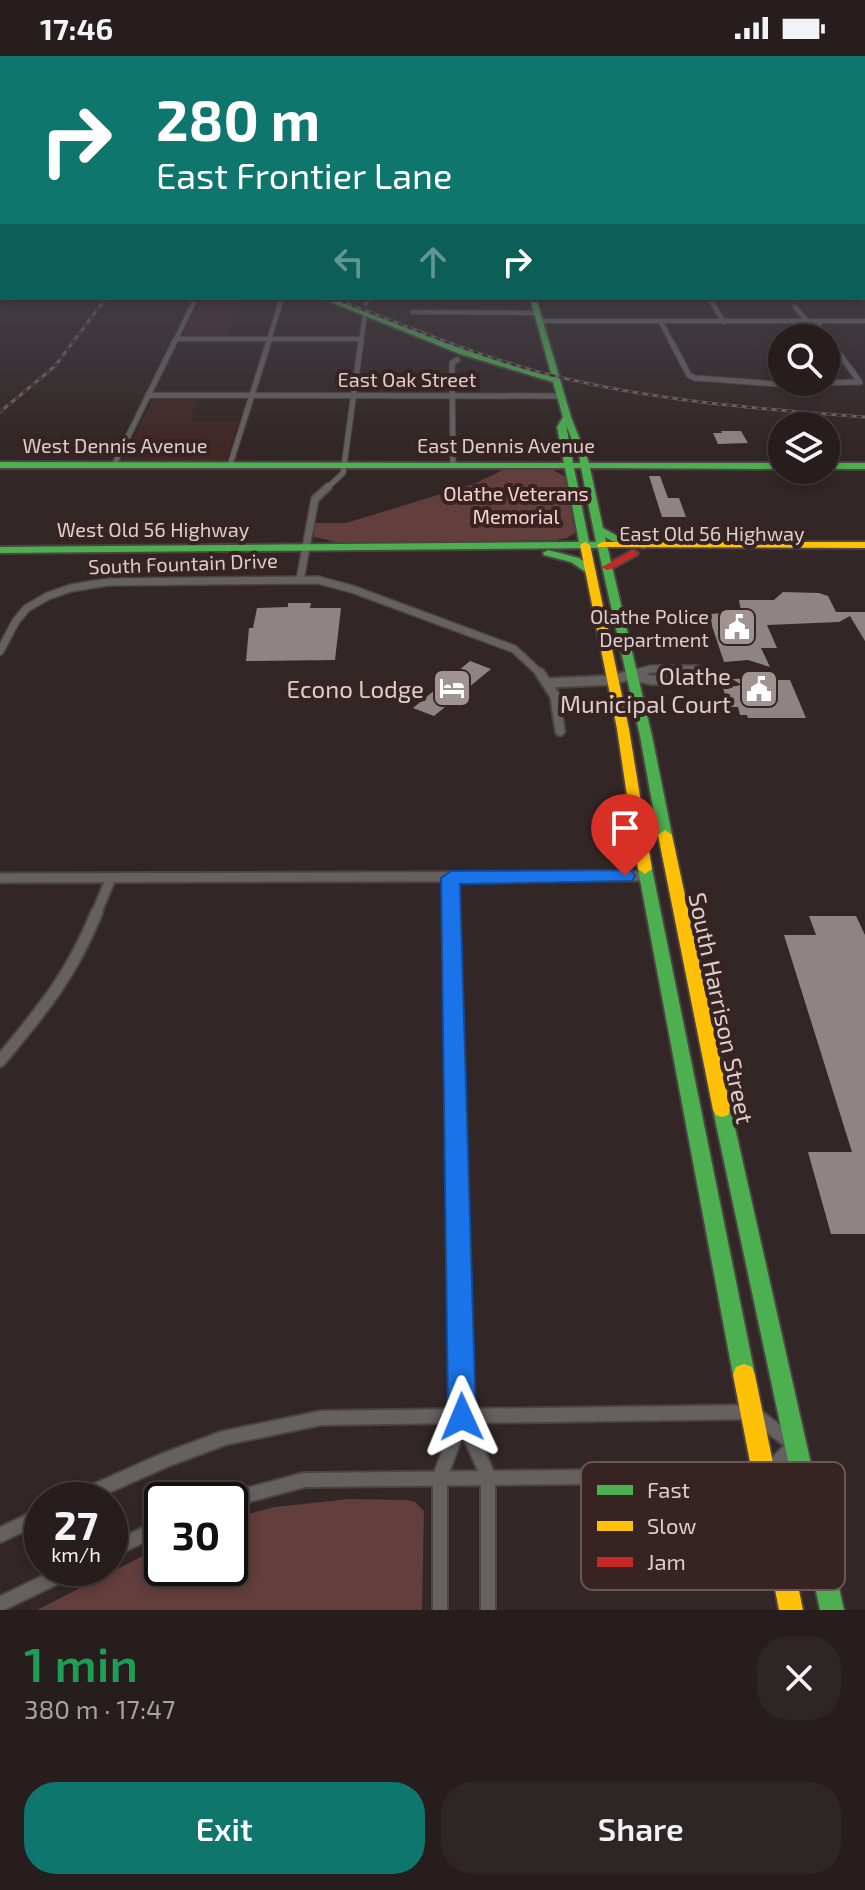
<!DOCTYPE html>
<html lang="en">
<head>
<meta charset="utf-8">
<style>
  :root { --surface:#261d1c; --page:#2e2625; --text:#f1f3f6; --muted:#a4a2a3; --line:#423b3b; --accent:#0f766e }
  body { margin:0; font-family:"Exo 2",sans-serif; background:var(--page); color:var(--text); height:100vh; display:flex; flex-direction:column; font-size:30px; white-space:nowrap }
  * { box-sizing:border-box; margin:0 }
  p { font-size:26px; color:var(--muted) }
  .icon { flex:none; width:44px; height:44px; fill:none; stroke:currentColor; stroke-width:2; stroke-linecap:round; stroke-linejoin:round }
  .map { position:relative; height:1554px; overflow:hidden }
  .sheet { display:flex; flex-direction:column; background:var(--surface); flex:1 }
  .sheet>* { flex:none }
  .banner { position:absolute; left:0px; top:0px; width:866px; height:244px; box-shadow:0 4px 12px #0003,0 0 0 2px var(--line); background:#0f766e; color:#fff; overflow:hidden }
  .controls { position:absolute; left:768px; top:268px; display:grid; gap:16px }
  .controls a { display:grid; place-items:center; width:72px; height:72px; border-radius:50%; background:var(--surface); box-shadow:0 4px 12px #0003,0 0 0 2px var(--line); font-size:40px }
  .speed { position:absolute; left:24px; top:1426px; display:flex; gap:16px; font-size:40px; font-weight:700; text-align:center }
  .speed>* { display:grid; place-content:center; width:104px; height:104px; border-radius:50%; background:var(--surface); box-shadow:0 4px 12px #0003,0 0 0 2px var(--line); line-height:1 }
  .speed small { font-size:20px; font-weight:400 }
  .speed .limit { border:4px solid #111; border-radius:12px; background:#fff; color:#111 }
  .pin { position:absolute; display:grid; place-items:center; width:68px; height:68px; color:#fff; margin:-82px -34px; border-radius:50% 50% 50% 0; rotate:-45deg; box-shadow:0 0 8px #0007 }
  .pin .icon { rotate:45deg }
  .me { position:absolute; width:88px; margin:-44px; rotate:359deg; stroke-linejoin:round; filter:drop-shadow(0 0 6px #0008) }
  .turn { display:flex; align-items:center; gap:28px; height:168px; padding:0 24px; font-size:36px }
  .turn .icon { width:104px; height:104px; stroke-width:2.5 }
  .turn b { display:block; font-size:56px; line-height:68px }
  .lanes { display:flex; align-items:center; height:76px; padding:0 24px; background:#0003; justify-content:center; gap:40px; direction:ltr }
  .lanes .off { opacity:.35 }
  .round { display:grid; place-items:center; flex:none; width:84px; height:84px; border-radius:32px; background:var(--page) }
  .headline { display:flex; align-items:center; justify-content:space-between; height:136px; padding:0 24px }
  h1 { font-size:48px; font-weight:600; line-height:60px; color:#1e9e55 }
  .primary-button { display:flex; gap:16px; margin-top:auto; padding:16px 24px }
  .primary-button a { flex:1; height:92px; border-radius:32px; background:var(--accent); color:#fff; font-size:32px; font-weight:600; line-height:92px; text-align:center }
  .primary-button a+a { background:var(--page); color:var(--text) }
  .status { display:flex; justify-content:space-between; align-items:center; height:56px; padding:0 40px; background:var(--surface); direction:ltr }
  .status svg { height:22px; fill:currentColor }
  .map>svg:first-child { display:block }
  .built { fill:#412827 }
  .green { fill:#623e3c }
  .building { fill:#8e8483 }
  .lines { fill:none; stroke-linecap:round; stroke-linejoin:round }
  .street-far5-casing { stroke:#4c4342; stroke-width:6 }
  .street-far4-casing { stroke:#4c4342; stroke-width:7 }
  .street-far3-casing { stroke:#4c4342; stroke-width:10 }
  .street-far2-casing { stroke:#4c4342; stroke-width:13 }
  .street-far1-casing { stroke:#4c4342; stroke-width:15 }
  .street-casing { stroke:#4c4342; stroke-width:18 }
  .fast-casing { stroke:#4c4342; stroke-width:4 }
  .slow-casing { stroke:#4c4342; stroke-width:4 }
  .jam-casing { stroke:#4c4342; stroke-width:4 }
  .street-far5 { stroke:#656161; stroke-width:4 }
  .street-far4 { stroke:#656161; stroke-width:5 }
  .street-far3 { stroke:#656161; stroke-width:7 }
  .street-far2 { stroke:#656161; stroke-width:9 }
  .street-far1 { stroke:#656161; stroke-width:11 }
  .street { stroke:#656161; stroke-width:14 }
  .fast { fill:#4caf50; fill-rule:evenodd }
  .slow { fill:#ffc107; fill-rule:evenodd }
  .jam { fill:#c62828; fill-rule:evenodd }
  .rail-casing { stroke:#6c6464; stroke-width:3 }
  .rail { stroke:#362322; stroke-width:2; stroke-dasharray:5; stroke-linecap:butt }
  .route { fill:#1a73e8; stroke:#114b97; stroke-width:2 }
  .labels { text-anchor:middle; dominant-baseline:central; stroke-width:8; stroke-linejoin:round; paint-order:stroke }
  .far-street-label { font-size:20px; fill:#dccece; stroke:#362322 }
  .far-park-label { font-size:20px; fill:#fbd1cf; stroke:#362322 }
  .far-poi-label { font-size:20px; fill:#dccece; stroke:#362322; text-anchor:end }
  .poi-label { font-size:24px; fill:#dccece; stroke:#362322; text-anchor:end }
  .street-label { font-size:24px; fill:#dccece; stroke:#362322 }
  .key { fill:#362322; stroke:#685656; stroke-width:2 }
  .key-label { font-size:22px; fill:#dccece }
</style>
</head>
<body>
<div class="status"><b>17:46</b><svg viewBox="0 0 49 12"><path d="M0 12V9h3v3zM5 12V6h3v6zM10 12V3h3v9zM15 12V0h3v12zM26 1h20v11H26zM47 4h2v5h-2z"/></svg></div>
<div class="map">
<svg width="865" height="1554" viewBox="0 0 865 1554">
  <rect width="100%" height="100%" fill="#322726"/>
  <path class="built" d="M201,242H241L225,281L183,280Z
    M154,341H200L191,366H239L227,403L223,406L124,405L122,403Z"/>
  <path class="green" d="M509,411L553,414L568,422L580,474L567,482L556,484L341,487L314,481V467H346L474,428Z
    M349,1443L407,1444L415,1446L424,1455L422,1554H37L162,1490V1512H230V1463L275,1451Z"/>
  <path class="building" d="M721,375H741L748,387L718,388L713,377H722Z
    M649,420H660L668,442H679L686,461H662Z
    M783,536L819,537L828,540L836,556H865V585L850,560L839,566L767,569L777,592H761L770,611L748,604L724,606L708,558L741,556L739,544H774Z
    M288,547H311L310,552H341L335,604L246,605L249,572H253L257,552L288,551Z
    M470,605L491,613L434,660L413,652Z
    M778,622V624H790L806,662H748L747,659H740L738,651H729L723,632L742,629L732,623Z
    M809,860H856L865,879V1178H831L808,1096H852L784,879H816Z"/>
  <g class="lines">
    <defs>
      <path id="street-far5" d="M709,242L724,266
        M366,247L367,242
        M795,251L808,266
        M413,256L536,257
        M539,265H865
        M661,266L672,287
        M819,266V271L831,287
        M176,283H361
        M174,287L196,242
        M268,287L282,242
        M361,287L365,258"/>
      <path id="street-far4" d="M671,285L689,319L695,322L776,328L860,326L830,285
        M148,339L561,340
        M114,409L175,285
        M230,409L269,285
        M453,409L452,307L457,304
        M326,433L343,417L361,285"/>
      <path id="street-far3" d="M300,524L315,443L328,431
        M0,595L16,565L27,552L48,540L71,532L108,526L318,524L352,533L514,593L542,619
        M629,619L651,613H697"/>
      <path id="street-far2" d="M540,617L555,640L560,675
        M635,620L651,624H700
        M548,627L613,624L636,617
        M0,822L646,820
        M451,822L452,858
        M96,858L111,822"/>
      <path id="street-far1" d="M452,856L458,1164
        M0,1005C43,953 71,920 97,856"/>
      <path id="street" d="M462,1361L488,1420V1554
        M75,1444L165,1404L224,1382L321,1362L751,1356L795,1389L764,1419L304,1424L229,1444
        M0,1479L42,1459
        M110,1495L162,1470
        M0,1548L75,1512
        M440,1554V1421L462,1361L458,1162"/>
      <path id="fast" d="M321,242H330L466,294L552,321L530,242H536L571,361L589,407H782V413L590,412L603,472L619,481L649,489L644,492L612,485L605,481L652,680L672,779L670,782L665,784L658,779L640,680L598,492L0,497V491L579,486L565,412H0V406L564,407L557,371L563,361L553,326L460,298ZM566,369L580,403V407H573ZM574,412H581L596,486H589Z
        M826,407H865V413H826Z
        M548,494L579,502L596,515L595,517H587L571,506L544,499L543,497Z
        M645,808L652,813L755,1319L752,1327L744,1330L736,1327L733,1319L638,813Z
        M722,1047L728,1049L731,1054L844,1554H820L713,1054L716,1049Z"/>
      <path id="slow" d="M585,486L590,489L629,673L652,813L645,818L638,813L617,673L580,489Z
        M602,486H865V492L598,491L597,489Z
        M665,774L672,779L731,1054L728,1059L722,1061L716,1059L713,1054L658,779Z
        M744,1308L752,1311L755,1319L803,1554H779L733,1319L736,1311Z"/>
      <path id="jam" d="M633,494L638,497L637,499L611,513L607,514L602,511Z"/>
    </defs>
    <use href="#street-far5" class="street-far5-casing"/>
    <use href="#street-far4" class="street-far4-casing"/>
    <use href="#street-far3" class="street-far3-casing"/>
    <use href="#street-far2" class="street-far2-casing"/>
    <use href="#street-far1" class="street-far1-casing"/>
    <use href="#street" class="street-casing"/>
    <use href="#fast" class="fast-casing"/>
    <use href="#slow" class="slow-casing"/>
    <use href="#jam" class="jam-casing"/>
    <use href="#street-far5" class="street-far5"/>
    <use href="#street-far4" class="street-far4"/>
    <use href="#street-far3" class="street-far3"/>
    <use href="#street-far2" class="street-far2"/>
    <use href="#street-far1" class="street-far1"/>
    <use href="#street" class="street"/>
    <use href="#fast" class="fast"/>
    <use href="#slow" class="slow"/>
    <use href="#jam" class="jam"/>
    <defs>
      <path id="rail" d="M333,242C401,268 469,297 539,316C646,344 756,353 865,361
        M0,356L55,310L106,242"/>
    </defs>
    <use href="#rail" class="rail-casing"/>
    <use href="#rail" class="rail"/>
  </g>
  <linearGradient id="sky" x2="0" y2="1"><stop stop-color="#1c1515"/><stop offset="0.44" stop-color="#494752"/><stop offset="1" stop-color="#494752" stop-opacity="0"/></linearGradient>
  <rect width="865" height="390" fill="url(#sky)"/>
  <path class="route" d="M625,814L632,815L635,820L632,825L460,828L476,1361L472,1372L462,1376L452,1372L448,1361L441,822L451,815Z"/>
  <defs>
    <symbol id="civic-square" viewBox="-11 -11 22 22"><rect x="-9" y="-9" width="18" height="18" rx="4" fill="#a09493" stroke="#362322"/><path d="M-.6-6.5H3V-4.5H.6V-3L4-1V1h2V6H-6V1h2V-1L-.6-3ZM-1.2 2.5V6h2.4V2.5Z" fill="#fff"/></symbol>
    <symbol id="hotel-square" viewBox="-11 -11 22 22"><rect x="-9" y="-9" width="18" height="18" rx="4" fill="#a09493" stroke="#362322"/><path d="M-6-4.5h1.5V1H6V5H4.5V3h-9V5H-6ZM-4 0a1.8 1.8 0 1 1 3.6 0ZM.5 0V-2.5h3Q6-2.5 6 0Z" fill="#fff"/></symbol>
  </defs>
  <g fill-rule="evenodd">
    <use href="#civic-square" x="715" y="549" width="44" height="44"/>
    <use href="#hotel-square" x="430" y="610" width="44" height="44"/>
    <use href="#civic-square" x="737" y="611" width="44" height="44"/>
  </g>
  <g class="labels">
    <g class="far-street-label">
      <text x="407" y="323">East Oak Street</text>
      <text x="115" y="389">West Dennis Avenue</text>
      <text x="506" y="389">East Dennis Avenue</text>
      <text x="153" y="473">West Old 56 Highway</text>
      <text x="712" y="477">East Old 56 Highway</text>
      <text transform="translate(183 507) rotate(-2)">South Fountain Drive</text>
    </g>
    <g class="far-park-label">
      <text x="516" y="437">Olathe Veterans<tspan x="516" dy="23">Memorial</tspan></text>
    </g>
    <g class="far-poi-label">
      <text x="709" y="560">Olathe Police<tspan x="709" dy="23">Department</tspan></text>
    </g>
    <g class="poi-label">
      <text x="731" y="619">Olathe<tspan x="731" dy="28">Municipal Court</tspan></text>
      <text x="424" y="632">Econo Lodge</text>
    </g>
    <g class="street-label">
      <text transform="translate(722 952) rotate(78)">South Harrison Street</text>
    </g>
  </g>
  <rect x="581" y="1406" width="264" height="128" rx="12" class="key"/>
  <rect x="597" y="1429" width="36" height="10" fill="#4caf50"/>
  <rect x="597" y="1465" width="36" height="10" fill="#ffc107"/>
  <rect x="597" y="1501" width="36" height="10" fill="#c62828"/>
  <g class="key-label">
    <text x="647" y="1442">Fast</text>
    <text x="647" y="1478">Slow</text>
    <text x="647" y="1514">Jam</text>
  </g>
</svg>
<div class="controls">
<a><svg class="icon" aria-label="search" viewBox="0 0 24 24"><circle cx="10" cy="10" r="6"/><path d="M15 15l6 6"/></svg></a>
<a><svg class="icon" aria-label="layers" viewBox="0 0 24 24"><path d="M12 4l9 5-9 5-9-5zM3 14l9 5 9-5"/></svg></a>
</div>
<div class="speed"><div>27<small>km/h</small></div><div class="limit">30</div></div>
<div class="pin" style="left:625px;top:820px;background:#d93025"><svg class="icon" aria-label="arrive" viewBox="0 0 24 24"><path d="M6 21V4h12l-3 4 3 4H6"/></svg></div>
<svg class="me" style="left:462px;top:1361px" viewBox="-20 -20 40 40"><path d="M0-17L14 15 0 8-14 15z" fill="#1a73e8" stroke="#fff" stroke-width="4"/></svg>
<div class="banner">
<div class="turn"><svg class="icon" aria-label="right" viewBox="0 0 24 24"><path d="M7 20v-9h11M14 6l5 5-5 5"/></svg><div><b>280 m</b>East Frontier Lane</div></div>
<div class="lanes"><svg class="icon off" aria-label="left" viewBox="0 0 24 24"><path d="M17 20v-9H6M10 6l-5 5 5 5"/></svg><svg class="icon off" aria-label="ahead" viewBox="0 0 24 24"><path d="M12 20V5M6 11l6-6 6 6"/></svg><svg class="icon" aria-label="right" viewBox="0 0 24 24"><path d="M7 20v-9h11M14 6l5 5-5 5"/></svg></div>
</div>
</div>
<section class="sheet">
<div class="headline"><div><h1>1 min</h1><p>380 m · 17:47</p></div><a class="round"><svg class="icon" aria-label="close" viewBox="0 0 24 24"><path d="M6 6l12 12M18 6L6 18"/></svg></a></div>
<div class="primary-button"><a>Exit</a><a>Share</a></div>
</section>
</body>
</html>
